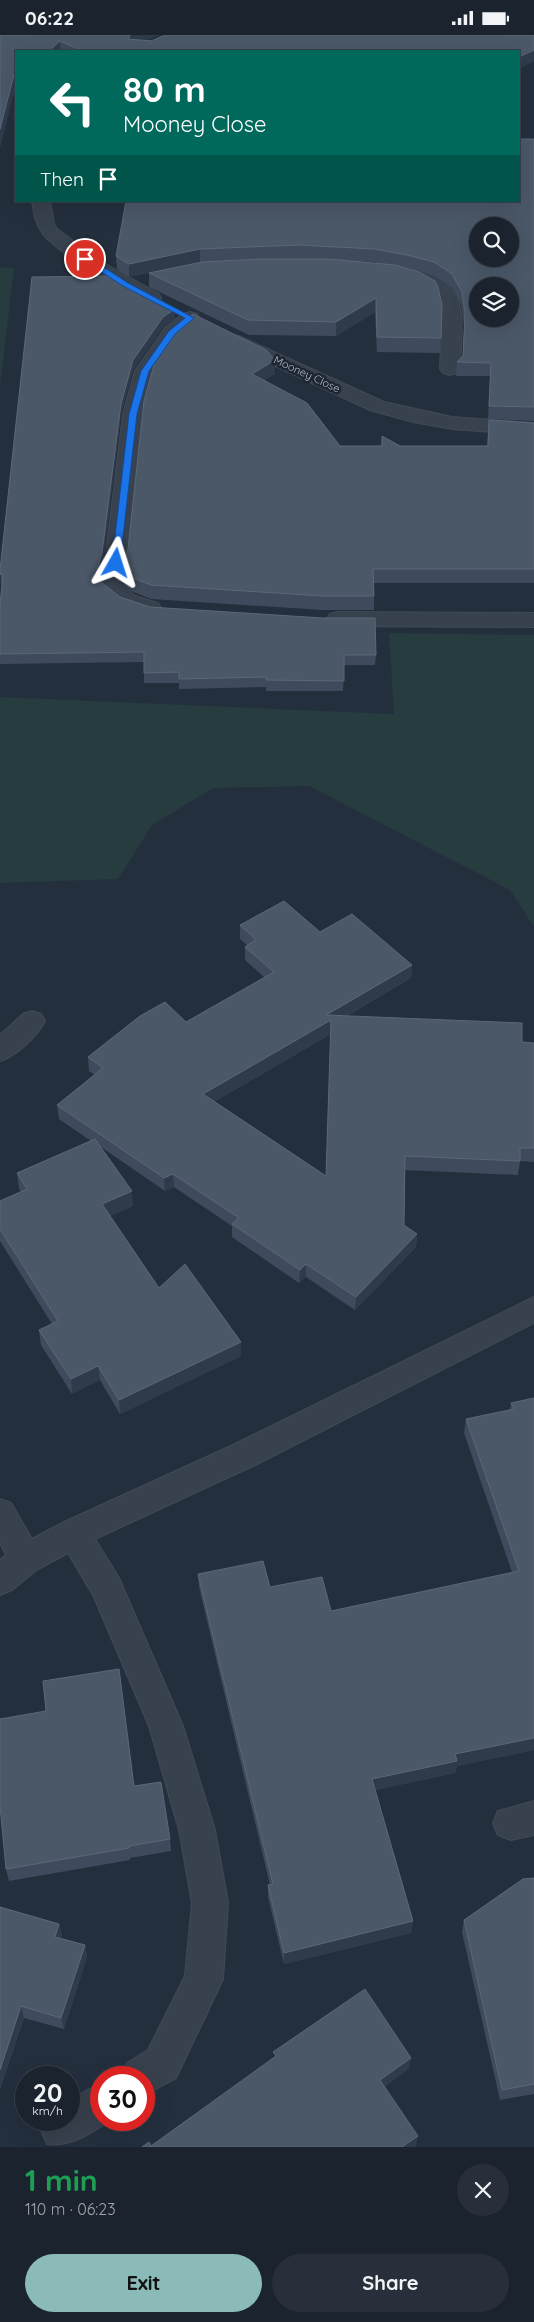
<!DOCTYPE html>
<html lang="en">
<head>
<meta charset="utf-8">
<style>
  :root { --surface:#1b232e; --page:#282f3a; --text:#f1f3f6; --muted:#a0a4aa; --line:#39404a; --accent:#8bbbb9 }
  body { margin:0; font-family:Quicksand,sans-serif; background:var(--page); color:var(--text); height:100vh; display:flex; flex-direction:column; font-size:19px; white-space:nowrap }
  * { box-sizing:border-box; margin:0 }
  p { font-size:16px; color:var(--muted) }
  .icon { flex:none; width:28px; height:28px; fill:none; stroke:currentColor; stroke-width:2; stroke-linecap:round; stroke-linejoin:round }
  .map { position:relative; height:2112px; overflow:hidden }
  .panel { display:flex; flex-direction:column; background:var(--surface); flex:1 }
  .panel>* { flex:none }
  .banner { position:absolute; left:15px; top:15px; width:505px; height:152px; border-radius:0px; box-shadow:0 5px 20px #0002,0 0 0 1px var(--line); background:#00695c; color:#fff; overflow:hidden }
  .buttons { position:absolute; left:469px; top:182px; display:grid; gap:10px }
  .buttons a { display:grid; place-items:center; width:50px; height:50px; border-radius:50%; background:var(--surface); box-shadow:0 5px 20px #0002,0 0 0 1px var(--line); font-size:25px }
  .speed { position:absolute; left:15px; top:2031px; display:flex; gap:10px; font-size:25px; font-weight:700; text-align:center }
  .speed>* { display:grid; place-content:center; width:65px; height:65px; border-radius:50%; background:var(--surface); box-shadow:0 5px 20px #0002,0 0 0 1px var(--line); line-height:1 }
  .speed small { font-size:12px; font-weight:400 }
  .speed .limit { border:8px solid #d22; background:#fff; color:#111 }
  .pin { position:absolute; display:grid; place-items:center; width:42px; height:42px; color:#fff; margin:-21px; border:2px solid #fff; border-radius:50%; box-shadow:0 1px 5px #0007 }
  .me { position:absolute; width:55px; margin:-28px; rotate:6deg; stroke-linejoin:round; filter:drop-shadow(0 0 4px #0008) }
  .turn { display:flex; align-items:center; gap:18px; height:105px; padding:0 25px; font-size:22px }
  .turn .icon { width:65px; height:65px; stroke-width:2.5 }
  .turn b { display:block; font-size:35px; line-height:42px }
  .then { display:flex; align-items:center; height:48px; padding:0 25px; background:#0003; gap:10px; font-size:19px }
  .round { display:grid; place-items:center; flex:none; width:52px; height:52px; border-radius:26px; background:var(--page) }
  .head { display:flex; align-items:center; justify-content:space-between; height:85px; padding:0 25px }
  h1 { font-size:30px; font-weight:700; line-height:38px; color:#1e9e55 }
  .action { display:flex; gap:10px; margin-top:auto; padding:10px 25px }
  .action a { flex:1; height:58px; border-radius:30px; background:var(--accent); color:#111; font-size:20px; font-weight:700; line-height:58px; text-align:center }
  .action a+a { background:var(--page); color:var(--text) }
  .status { display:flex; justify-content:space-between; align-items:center; height:35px; padding:0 25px; background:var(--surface); direction:ltr }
  .status svg { height:14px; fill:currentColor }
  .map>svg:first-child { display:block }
  .green { fill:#263c3f }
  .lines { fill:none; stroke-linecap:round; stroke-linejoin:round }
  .minor-casing { stroke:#414a57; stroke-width:2 }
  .minor { fill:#38414e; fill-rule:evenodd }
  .wall { fill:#3f4b5c; fill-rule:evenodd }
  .shaded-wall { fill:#2f3b4b }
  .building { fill:#4b5868; stroke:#5c6777; fill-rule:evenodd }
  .route { fill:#1a73e8; stroke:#114b97 }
  .labels { text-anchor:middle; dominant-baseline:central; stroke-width:5; stroke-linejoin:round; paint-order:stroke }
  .far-street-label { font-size:11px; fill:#b4bcc9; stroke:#1d2633 }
</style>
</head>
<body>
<div class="status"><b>06:22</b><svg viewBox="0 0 49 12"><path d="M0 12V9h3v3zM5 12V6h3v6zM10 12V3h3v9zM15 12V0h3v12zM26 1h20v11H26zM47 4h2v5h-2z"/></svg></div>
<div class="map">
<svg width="534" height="2112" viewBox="0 0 534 2112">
  <rect width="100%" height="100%" fill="#242f3e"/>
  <path class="green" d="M0,232L14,233L0,353Z
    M389,598L534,600V892L510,855L309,751L213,753L152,790L118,844L0,848V662L394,679Z"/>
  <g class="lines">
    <defs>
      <path id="minor" d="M32,166H50L54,189L57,194L100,226L159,259L161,263L159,267C154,268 151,269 147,267C126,260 56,216 43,199C35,188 34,179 32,166Z
        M404,234C417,236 431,238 442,245C470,262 460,307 460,334L457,338L450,340L443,338L440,334L442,291L437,260L422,249L398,243L395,239L398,235Z
        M190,277L197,279L199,283L179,301L155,336L143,379L127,528L120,548L135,561L158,568L161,573L158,578C134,583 111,568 98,549L105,528L123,379L135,336L165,293L183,279Z
        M239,301L384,367L452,382L534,388V400L452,394L413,387L370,375L232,311L230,307L232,303Z
        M338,577L534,578V592L338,591L330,589L327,584L330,579Z
        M32,976L41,979L45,986C37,1001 17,1021 0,1026V1000L23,979Z
        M534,1262V1288L255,1430L95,1504L119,1543L183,1691L215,1795L228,1868L223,1944L217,1957L176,2043L144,2060V2042H122L127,2028L148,2015L185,1941L192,1868L179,1795L149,1691L94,1562L68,1518L38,1534L12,1555L0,1560V1525L6,1520L0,1508V1464L11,1468L32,1504L62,1488L233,1410Z
        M534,1766V1800L511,1805L498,1800L493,1788L498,1776Z
        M101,2050V2085H111C92,2098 71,2112 47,2109L41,2095L45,2085H69V2067L87,2055Z"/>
    </defs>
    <use href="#minor" class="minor-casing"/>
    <use href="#minor" class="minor"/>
  </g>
  <path class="wall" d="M0,0H159L146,5L519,16H16V48L0,112Z
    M534,104V386L488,384L490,341H456L457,327L463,321L464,292L461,270L452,252L433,240L407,233L398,231L442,270L440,318L377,317L375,277L336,301L249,300L149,252V238L216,227H200L129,242L117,234L116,221ZM353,226L373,227L389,230Z
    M32,242L175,274V283L163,292L133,335L121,378L103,528L98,542L101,547L120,562L150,572L376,620L375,630H344L343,656H266V652L179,654V648H144V627L0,629V570L2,549H1L0,535Z
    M275,325V339L264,345L340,411H381L382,401L400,411H487L489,385L534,388V548H374V575H323L151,564L131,556L122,548L121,534Z
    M240,890L320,897L412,930L411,943L347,981L522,1007L534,1008V1127L520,1126L518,1140L405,1135L404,1190L417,1199L416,1212L355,1275L306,1242L299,1248L232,1202V1191L174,1152L165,1156L101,1112L133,1171L110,1181L159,1253L241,1321L120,1379L100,1345L72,1359L41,1310L39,1295L52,1289L0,1206V1166L21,1157L19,1153L17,1138L91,1106L59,1084L57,1070L95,1040L89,1036L88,1022L186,987L265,943L245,925V912L247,910L240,904ZM331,999L326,1141L214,1067Z
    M534,1363V1715L457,1731L455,1738L375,1755L413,1886L411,1898L284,1929L268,1862V1850H270L199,1552L198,1539L270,1552L331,1576L512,1537L464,1398L466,1384L510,1375L511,1368Z
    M134,1751L170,1804L171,1816L130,1823V1825L9,1846L6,1834Z
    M534,1843V2059L500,2065L462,1897L464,1885Z
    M0,1872L59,1889L62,1900L61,1903L85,1910L87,1922L64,1994L24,1983L0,2054Z"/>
  <path class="shaded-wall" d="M130,0H159L131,11L128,4Z
    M60,6L61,16H49Z
    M534,15V26L519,34V22Z
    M16,32V48L0,112V94Z
    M200,214V227L129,242V229Z
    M376,263L375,277L336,301V287Z
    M175,274V283L163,292L133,335L121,378L103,528L96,548V538L121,369L133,325L163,282Z
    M275,325V339L252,353V339Z
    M412,930L411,943L331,990V999L204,1073L203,1059L326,980Z
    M173,1139L174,1152L165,1156L164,1143Z
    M132,1156L133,1171L103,1184L102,1169Z
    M417,1199L416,1212L355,1275L356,1262Z
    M306,1229V1242L299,1248L300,1235Z
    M241,1307V1321L120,1379L119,1365Z
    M98,1331L100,1345L72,1359L71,1344Z
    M534,1703V1715L457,1731L455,1738L371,1756L372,1744L455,1719Z
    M413,1886L411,1898L284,1929V1918Z
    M59,1889L62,1900L57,1913L55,1902Z
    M85,1910L87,1922L64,1994L61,1983Z
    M21,1971L24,1983L0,2054V2035Z
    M411,2023L409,2034L379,2056L380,2045Z
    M418,2101L416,2111L415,2112H402Z"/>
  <path class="building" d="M0,0H130L128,4L151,6L165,0H534V15L519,22V16H83L60,6L49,16H16V32L0,94Z
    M519,104H534V372L489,371L491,328L457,327L463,321L465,278L462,257L452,239L434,227L407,220L374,214L299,210L200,214L129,229L116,221L126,166H519ZM478,191H510V224H478ZM478,251H510V284H478Z
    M260,224H328L395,230L419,237L435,246L438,252L442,270L441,303L377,302L376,263L336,287L248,285L149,238L202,227Z
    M111,241L175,274L163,282L133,325L121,369L102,518L96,538L101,547L120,562L150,572L323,583H375L376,620H344V646L266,645V642L179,644V637L144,638V617L0,619V570L3,539H0V535L32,242Z
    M193,279L266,315L275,325L252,339L307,368L340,411H382V401L400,411H488L489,385L534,388V534H373L374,561H323L151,550L131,542L121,534L128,514L144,366L156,323L180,289Z
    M284,866L320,897L352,879L412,930L326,980L522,988V1007L534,1008V1113H520V1126L405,1121L404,1190L417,1199L356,1262L306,1229L300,1235L232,1189L239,1183L173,1139L164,1143L57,1070L103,1033L88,1022L140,981L165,967L186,987L274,937L245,912L256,905L240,890ZM331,985L326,1141L203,1059Z
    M95,1104L132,1156L102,1169L159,1253L185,1229L241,1307L119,1365L98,1331L71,1344L39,1295L58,1286L0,1194V1166L27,1154L17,1138Z
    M534,1363V1703L455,1719L457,1726L372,1744L413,1886L284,1918L268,1850L273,1849L198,1539L263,1526L270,1552L322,1542L331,1576L519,1536L466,1384L514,1374L511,1368Z
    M119,1634L134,1751L161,1747L170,1804L129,1811V1813L6,1834L0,1771V1684L46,1676L43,1646Z
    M534,1843V2049L502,2055L464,1885L523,1844Z
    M0,1872L59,1889L55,1902L85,1910L61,1983L21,1971L0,2035Z
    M365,1954L411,2023L380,2045L418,2101L402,2112H142L149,2107L151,2111L276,2021L273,2017Z"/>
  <path class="route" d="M83,222H88L128,248L194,283L175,299L149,336L137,379L120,528L116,531L112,528L129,379L141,336L169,296L185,283L123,251L83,225Z"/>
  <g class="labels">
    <g class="far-street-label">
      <text transform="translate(307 339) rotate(25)">Mooney Close</text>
    </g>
  </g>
</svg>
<div class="buttons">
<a><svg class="icon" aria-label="search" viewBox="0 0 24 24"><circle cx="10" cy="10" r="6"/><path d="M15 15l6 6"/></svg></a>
<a><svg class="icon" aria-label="layers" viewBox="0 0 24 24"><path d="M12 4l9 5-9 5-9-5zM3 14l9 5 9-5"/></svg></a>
</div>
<div class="speed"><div>20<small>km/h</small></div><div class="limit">30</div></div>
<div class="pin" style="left:85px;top:224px;background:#d93025"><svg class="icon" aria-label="arrive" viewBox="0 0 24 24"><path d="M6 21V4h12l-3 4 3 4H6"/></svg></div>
<svg class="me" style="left:116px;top:528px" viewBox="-20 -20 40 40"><path d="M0-17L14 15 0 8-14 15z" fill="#1a73e8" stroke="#fff" stroke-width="4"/></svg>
<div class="banner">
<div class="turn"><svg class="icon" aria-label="left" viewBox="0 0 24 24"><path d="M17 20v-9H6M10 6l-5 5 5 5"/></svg><div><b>80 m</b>Mooney Close</div></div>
<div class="then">Then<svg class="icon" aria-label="arrive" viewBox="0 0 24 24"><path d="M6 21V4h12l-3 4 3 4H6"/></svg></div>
</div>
</div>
<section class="panel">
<div class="head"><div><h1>1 min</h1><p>110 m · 06:23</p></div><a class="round"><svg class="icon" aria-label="close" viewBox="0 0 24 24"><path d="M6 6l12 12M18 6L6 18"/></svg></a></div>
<div class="action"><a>Exit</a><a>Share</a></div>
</section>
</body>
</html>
